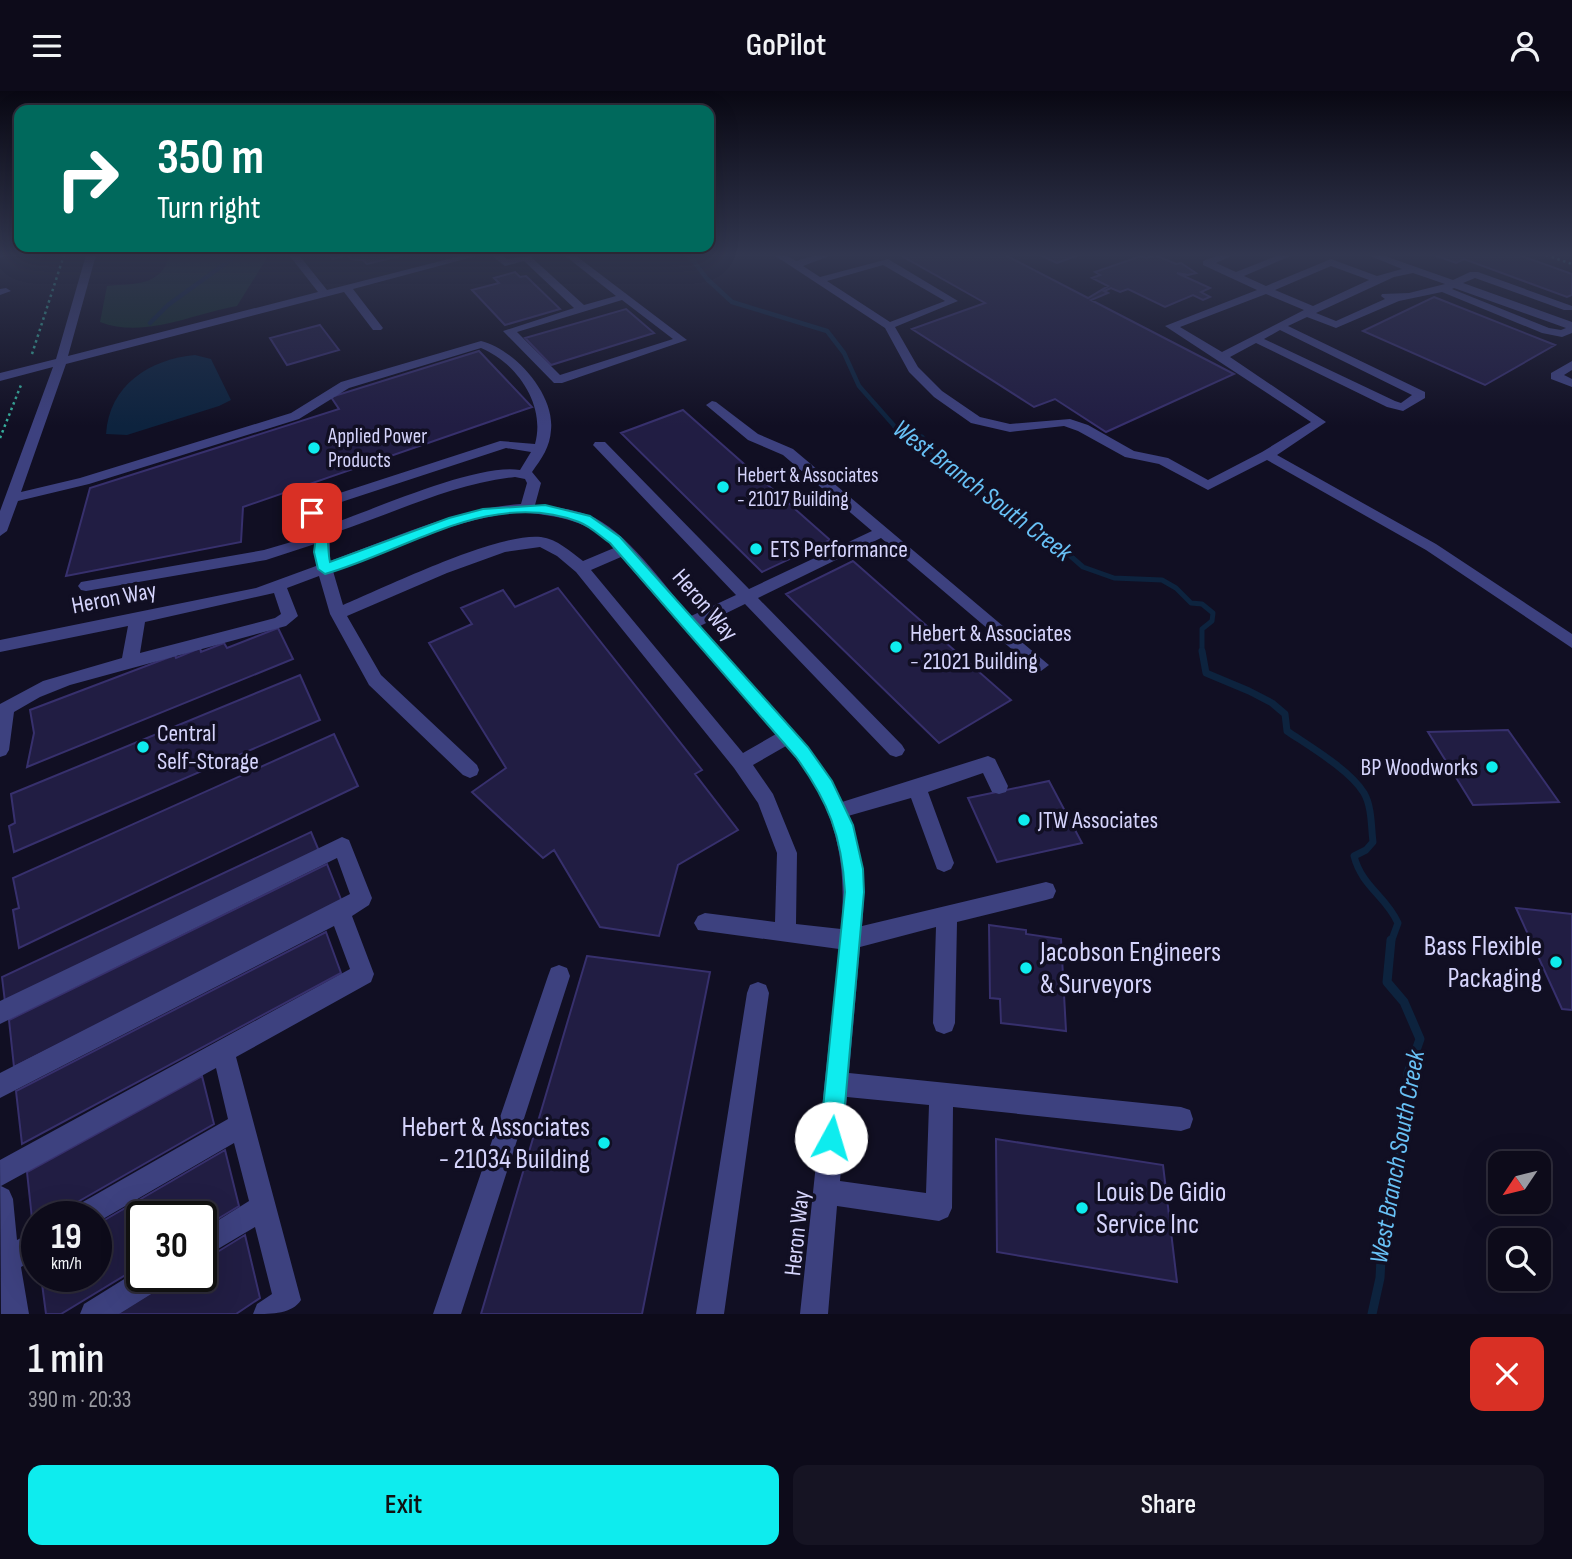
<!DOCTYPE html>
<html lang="en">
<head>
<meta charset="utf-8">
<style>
  :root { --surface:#0d0b1a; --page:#161423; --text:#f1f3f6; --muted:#9a9ba2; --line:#2d2b39; --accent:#0eecee }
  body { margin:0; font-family:"Sofia Sans Condensed",sans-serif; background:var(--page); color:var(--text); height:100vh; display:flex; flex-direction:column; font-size:26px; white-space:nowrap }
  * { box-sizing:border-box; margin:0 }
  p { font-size:23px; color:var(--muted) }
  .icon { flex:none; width:38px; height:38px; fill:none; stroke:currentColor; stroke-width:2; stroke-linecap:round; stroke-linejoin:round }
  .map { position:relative; height:1223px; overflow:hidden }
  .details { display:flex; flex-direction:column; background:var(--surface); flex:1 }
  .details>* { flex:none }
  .top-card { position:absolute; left:14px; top:14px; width:700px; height:147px; border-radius:14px; box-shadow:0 7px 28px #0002,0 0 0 2px var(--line); background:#00695c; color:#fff; overflow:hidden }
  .needle { width:46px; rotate:235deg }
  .controls { position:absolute; left:1488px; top:1060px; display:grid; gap:14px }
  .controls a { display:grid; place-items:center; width:63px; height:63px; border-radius:14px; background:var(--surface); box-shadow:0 7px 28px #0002,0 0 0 2px var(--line); font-size:35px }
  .speed { position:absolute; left:21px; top:1110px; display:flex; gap:14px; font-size:35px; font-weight:700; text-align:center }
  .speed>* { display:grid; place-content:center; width:91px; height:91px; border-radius:50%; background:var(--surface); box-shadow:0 7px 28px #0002,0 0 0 2px var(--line); line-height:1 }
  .speed small { font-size:18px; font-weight:400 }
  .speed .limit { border:4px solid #111; border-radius:10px; background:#fff; color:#111 }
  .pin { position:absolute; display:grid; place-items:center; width:60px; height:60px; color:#fff; margin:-30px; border-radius:14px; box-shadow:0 4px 10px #0006 }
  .me { position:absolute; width:77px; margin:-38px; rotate:6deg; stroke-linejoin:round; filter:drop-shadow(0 0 5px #0008) }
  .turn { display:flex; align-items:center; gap:24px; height:147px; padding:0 28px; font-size:32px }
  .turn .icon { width:91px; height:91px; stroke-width:2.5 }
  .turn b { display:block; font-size:49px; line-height:60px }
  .round { display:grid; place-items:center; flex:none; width:74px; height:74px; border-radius:14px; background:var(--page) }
  .summary { display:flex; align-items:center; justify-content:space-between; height:119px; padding:0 28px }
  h1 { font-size:42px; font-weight:600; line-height:52px }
  .cta { display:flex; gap:14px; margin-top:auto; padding:14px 28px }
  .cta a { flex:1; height:80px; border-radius:14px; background:var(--accent); color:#111; font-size:28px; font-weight:600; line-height:80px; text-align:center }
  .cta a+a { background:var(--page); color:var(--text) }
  header { display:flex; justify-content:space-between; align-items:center; height:91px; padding:0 28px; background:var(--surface); font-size:32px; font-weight:600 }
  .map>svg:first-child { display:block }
  .green { fill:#132c29 }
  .water { fill:#0d233e }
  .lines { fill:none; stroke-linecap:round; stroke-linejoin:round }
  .stream-far3 { stroke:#0d233e; stroke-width:4.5 }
  .stream-far2 { stroke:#0d233e; stroke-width:5 }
  .stream-far1 { stroke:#0d233e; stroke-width:7 }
  .stream { stroke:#0d233e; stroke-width:9 }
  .building { fill:#211d43; stroke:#37306d; stroke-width:2 }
  .path { stroke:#36ae9c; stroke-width:2.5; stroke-dasharray:2.5 3.5; stroke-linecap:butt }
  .minor { fill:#3d417f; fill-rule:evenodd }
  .route { fill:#0eecee; stroke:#09999b; stroke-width:2 }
  .poi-dot { fill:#0eecee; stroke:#110f23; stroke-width:2.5 }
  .labels { text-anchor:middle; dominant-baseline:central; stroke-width:7; stroke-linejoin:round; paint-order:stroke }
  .far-poi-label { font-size:21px; fill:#d5d4fc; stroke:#110f23; text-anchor:start }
  .poi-label { font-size:24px; fill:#d5d4fc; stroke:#110f23; text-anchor:start }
  .street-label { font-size:24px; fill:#d5d4fc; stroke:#110f23 }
  .water-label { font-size:26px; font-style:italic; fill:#68c1f6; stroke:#110f23 }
  .near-poi-label { font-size:28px; fill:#d5d4fc; stroke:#110f23; text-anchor:end }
</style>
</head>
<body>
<header><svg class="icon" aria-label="menu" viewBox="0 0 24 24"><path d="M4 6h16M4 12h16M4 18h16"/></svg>GoPilot<svg class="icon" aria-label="person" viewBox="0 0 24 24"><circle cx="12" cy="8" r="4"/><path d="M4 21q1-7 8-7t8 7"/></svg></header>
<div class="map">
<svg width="1572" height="1223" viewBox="0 0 1572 1223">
  <rect width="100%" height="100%" fill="#110f23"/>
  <path class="green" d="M170,164H265L267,167L237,215C192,223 144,248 100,231L107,195C136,192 160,196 170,164Z"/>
  <path class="water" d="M195,264L211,268L231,309L219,315L127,344L106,343C109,294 150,268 195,264Z"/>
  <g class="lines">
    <path class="stream-far3" d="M689,164L707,188L732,211L827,240L844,262L859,295L897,338
      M150,232L168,214L237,164"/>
    <path class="stream-far2" d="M895,336L904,343L922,346L931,361L961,387L1018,425L1027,437L1041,447L1058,454L1083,476L1114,487L1162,489L1176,497L1191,512L1202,513L1213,522L1212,530L1202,538V562"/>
    <path class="stream-far1" d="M1202,560L1206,582L1249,600L1272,612L1285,623L1287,640C1309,655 1350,679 1364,702C1372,716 1371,735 1373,751L1366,759L1354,765C1362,796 1386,805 1398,832L1391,851"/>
    <path class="stream" d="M1372,1223L1380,1187L1383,1130L1407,1036L1408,982L1420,948L1404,911L1387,891L1391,849"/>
  </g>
  <path class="building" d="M330,164H404L367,173L363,169L351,168L347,164L332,168Z
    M900,164H1005L1088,207L1108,195L1092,187L1100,184L1095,181L1141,165L1146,167L1155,164L1176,173L1181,172L1196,182L1188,184L1177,182L1210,197L1201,201L1210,206L1203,209L1193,204L1165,216L1128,198L1120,201L1111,197L1104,200L1108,202L1091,209L1234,283L1106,341L1055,308L1034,316L912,238L985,212Z
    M1040,164H1079L1057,172Z
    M1434,164H1519L1572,183V204L1567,206L1464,168L1456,172Z
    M515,181L520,186L526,185L560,218L505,234L472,199L499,192L494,187Z
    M1434,206L1555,254L1485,294L1363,240Z
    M626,218L654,242L551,274L525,247Z
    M320,234L339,259L287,274L270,247Z
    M479,260L532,316L243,416L241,451L66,485L90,397L339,318L331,306Z
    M683,319L830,449L762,481L621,342Z
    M853,470L1011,609L939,652L786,503Z
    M558,497L702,679L695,683L738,739L678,774L659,845L600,836L554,759L543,767L472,701L506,677L429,552L472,533L461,517L503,499L515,516Z
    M278,537L293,568L27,676L34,642L30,619L175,564L176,567L200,557L201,561L224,552L227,557Z
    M300,584L320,629L14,761L9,735L15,732L11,703Z
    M1508,639L1559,711L1473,714L1428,641Z
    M334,643L358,695L19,857L13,819L19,817L13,787Z
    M1049,690L1082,752L997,771L968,707Z
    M311,741L319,760L5,911L2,886Z
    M327,773L342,811L14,976L9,929Z
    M1516,817L1572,823V919L1562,918Z
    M989,834L1026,839V843L1061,848L1066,940L1001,932L1000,908L990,907Z
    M326,841L341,882L22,1053L16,1000Z
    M587,865L710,881L642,1223H481Z
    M202,985L214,1033L53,1125H37V1134L33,1137L27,1081Z
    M996,1048L1163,1074L1177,1191L997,1161Z
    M225,1059L239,1115L201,1138V1125H142V1174L61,1223H46L41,1185H96V1134Z
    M245,1144L260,1207L236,1223H116L178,1185H201V1171Z"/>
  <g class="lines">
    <path class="path" d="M1546,164L1572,173
      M32,263L64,164
      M0,347L21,294"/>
    <path class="minor" d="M0,164H6L0,167Z
      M86,164H96L68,265L318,201L289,164H299L327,199L464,164H480L353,198L383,237L381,239H373L344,201L66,273L21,401L80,387L291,322L341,291L481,250C514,258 555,303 551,339C550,356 542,367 532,381L541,392L535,414C553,415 571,418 588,424C626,438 664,495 691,525L736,504L593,354L595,351H605L749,498L872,440L783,364L748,349L706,314L712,310L716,311L758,343L793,358L1049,574L1041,580L1035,578L881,447L758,507L902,654L905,659L902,664L896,666L890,664L745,513L700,535L808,656L842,711L988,665L995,668L1008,695L1006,701L999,703L992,701L983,682L928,701L954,772L951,778L944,781L937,778L911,707L848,725C862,762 866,796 862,835L1046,791L1053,793L1056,800L1053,807L1046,809L957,831L955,932L952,940L944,943L936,940L933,932L936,836L860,856L849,982L1181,1016L1190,1019L1193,1028L1190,1037L1181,1040L953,1016L952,1117L948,1126L939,1130L837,1115L828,1223H800L839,858L698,839L694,832L698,825L705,822L775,831L777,762L758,712L734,677L576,481L557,465L540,456L505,461L447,482L347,525L381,584L477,674L479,679L477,684L470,687L463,684L369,594L330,523L319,485L287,497L298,525L286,535L70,594L40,606L14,621L9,659L6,664L0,666V613L43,590L122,567L128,535L0,561V549L256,497L316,475L315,453L266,469L86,500L81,499L78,495L81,491L264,459L315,444L305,422L309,412L500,350L535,353C546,314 517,272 481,257L349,297L299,328L89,393L18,410L7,440L0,445V420L53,276L0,290V282L56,268ZM506,357L531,361L520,379C475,372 372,420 325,435L319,422L320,418ZM515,386L525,388L527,392L521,413C454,418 392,448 330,470V447L334,442C394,422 452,393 515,386ZM522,421C557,425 590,429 614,457L583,470C571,461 557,448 541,446C498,441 386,496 343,514L333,480C394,457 456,427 522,421ZM621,466L776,643L743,662L591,479ZM274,502L281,523L275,527L140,562L145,531ZM786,655C834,710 848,766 841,838L796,833L797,762L773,703L753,674ZM847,1006L929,1014L926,1102L840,1090Z
      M491,164H502L507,168L530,165L584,214L616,205L564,164H575L687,249L562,292H554L503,240L574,217L524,170L505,175ZM622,209L673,248L560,284L517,241Z
      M774,164H786L796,170L817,164H832L803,175L820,186L888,168L958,210L895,236L918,276L942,300L980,326L1010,333L1070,328L1088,334L1134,360L1168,367L1208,389L1262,361L1311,331L1165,235L1257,199L1203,174V170L1219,164H1233L1216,172L1236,181L1279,164H1293L1244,185L1266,195L1331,168L1377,185L1402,178L1368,164H1382L1453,189L1470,181H1478L1572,215V219H1564L1475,187L1463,192L1572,231V242L1562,246L1542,242L1442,201L1399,210L1336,237L1307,226L1288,235L1425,301V307L1403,320L1387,316L1256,252L1230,266L1326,331L1277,364L1436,453L1572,543V557L1426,459L1267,369L1208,399L1159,373L1125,366L1078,340L1064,335L1010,341L971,332L934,306L909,281L885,237ZM883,174L945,210L890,231L827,190ZM1331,175L1369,189L1313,215L1275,199ZM1413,182L1445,193L1409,202L1382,203L1381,205L1385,208L1336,230L1316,222L1394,186ZM1454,197L1566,237L1561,239L1549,237L1452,198ZM1266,203L1304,219L1222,261L1180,236ZM1280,239L1412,304L1401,312L1395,310L1264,248Z
      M0,198L6,197L11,200L0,204Z
      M1572,270V279L1564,284L1572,288V296L1551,288V282Z
      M342,746L349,749L372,807L369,814L352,825L374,883L371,891L236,966L301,1209C292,1223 272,1223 253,1223L257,1213L272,1203L255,1136L201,1168V1140L249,1110L234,1052L96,1132V1125H70L74,1116L228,1028L216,977L1,1095L9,1099L13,1108L17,1149L37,1139V1167L21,1176L29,1223H1L0,1069L350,878L334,835L0,1007V982L350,803L337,767L0,933V910Z
      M559,874L567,877L570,885L461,1223H433L548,885L551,877Z
      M758,891L766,894L769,902L724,1223H696L747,902L750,894Z
      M142,1177V1185H167L164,1195L119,1223H80L84,1213Z"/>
  </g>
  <linearGradient id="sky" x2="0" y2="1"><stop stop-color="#090813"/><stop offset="0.49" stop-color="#323750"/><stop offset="1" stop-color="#323750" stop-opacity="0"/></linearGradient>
  <rect width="1572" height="335" fill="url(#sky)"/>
  <path class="route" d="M545,414L590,425L620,446L808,656L832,690L853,734L863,778L864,801L842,1047L839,1055L831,1058L823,1055L820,1047L845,801C842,745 828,710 796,666L610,452C600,445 590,435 579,431C492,397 406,460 325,483L318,478L314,461L316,446L305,422L312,418C332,426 326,455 330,471L449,427L483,418Z"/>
  <g class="poi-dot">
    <circle cx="314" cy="357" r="7"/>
    <circle cx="723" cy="396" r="7"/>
    <circle cx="756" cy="458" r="7"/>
    <circle cx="896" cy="556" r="7"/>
    <circle cx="143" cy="656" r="7"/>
    <circle cx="1492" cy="676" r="7"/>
    <circle cx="1024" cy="729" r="7"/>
    <circle cx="1556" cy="871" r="7"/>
    <circle cx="1026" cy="877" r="7"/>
    <circle cx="604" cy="1052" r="7"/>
    <circle cx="1082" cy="1117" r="7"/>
  </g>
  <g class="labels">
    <g class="far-poi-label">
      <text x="328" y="345">Applied Power<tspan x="328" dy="24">Products</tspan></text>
      <text x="737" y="384">Hebert &amp; Associates<tspan x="737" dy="24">- 21017 Building</tspan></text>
    </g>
    <g class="poi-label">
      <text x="770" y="458">ETS Performance</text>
      <text x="910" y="542">Hebert &amp; Associates<tspan x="910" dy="28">- 21021 Building</tspan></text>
      <text x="157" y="642">Central<tspan x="157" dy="28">Self-Storage</tspan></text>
      <text x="1478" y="676" text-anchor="end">BP Woodworks</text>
      <text x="1038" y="729">JTW Associates</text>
    </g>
    <g class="street-label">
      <text transform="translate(114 507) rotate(-11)">Heron Way</text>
      <text transform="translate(705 514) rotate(49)">Heron Way</text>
      <text transform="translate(797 1142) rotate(-84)">Heron Way</text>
    </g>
    <g class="water-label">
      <text transform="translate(982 400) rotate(37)">West Branch South Creek</text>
      <text transform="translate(1398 1066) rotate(-80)">West Branch South Creek</text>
    </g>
    <g class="near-poi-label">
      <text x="1542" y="855">Bass Flexible<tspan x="1542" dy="32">Packaging</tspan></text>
      <text x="1040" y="861" text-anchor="start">Jacobson Engineers<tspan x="1040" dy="32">&amp; Surveyors</tspan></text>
      <text x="590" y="1036">Hebert &amp; Associates<tspan x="590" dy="32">- 21034 Building</tspan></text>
      <text x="1096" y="1101" text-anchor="start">Louis De Gidio<tspan x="1096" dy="32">Service Inc</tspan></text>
    </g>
  </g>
</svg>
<div class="controls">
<a><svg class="needle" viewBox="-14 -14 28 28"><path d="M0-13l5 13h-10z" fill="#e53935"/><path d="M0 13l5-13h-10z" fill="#9a9ba2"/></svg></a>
<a><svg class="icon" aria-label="search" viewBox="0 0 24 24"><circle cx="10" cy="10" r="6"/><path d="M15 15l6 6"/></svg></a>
</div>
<div class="speed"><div>19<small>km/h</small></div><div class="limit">30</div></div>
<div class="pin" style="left:312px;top:422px;background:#d93025"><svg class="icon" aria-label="arrive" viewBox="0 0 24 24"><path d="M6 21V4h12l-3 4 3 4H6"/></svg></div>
<svg class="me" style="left:831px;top:1047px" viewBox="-20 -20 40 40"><circle r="19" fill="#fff"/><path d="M0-13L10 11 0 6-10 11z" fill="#0eecee"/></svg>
<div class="top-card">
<div class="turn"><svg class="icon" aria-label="right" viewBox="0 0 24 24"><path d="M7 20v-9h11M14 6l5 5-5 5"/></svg><div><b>350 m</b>Turn right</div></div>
</div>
</div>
<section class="details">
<div class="summary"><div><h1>1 min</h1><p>390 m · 20:33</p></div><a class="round" style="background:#d93025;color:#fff"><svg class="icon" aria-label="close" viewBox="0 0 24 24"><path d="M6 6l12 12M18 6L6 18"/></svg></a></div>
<div class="cta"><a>Exit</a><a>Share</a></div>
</section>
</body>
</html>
